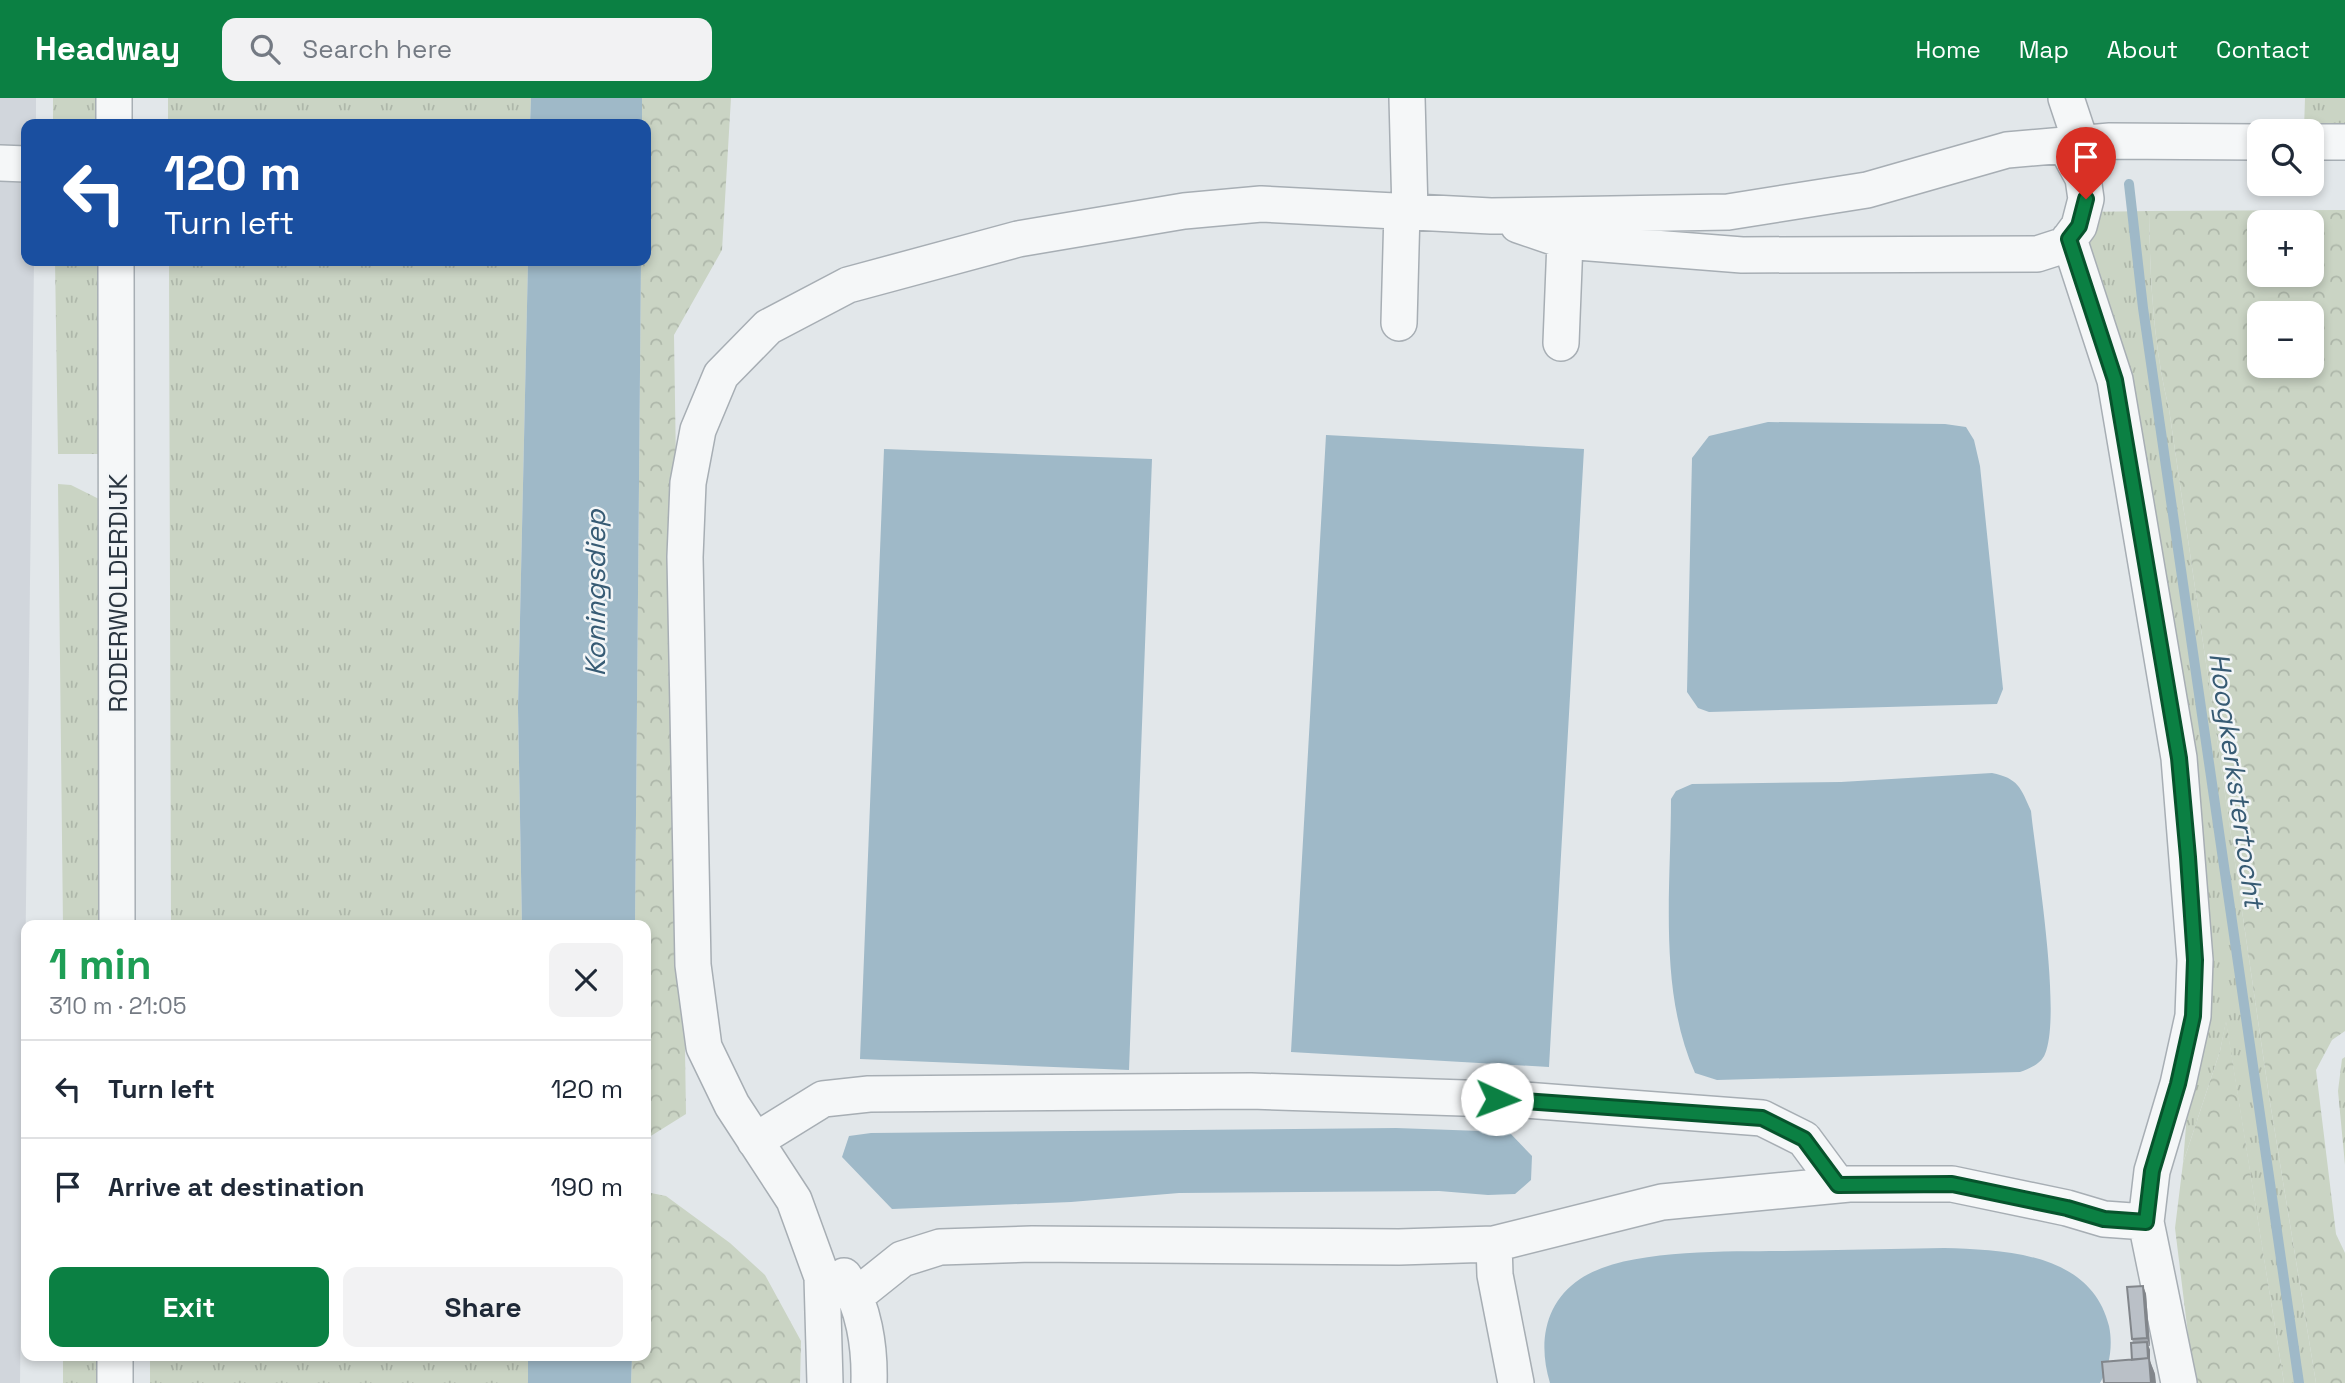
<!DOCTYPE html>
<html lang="en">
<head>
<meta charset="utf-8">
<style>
  :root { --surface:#fff; --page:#f2f2f3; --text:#1f2937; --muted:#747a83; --line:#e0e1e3; --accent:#0b8043 }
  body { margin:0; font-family:"Space Grotesk",sans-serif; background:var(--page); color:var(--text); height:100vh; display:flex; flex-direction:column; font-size:26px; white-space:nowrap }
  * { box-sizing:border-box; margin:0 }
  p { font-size:23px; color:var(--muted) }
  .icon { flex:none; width:38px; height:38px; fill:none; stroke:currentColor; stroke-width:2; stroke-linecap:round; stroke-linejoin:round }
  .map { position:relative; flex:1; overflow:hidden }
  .drawer { position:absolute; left:21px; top:822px; width:630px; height:441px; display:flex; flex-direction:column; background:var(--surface); border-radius:14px; box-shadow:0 4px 10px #0003 }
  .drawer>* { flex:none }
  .banner { position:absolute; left:21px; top:21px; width:630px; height:147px; border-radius:14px; box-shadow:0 4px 10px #0003; background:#1a4fa0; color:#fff; overflow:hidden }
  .fabs { position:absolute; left:2247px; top:21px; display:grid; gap:14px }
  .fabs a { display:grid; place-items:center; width:77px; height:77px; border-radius:14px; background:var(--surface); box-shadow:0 4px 10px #0003; font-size:35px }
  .pin { position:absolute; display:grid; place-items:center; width:60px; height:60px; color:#fff; margin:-72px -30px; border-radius:50% 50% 50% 0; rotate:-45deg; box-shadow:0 0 7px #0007 }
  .pin .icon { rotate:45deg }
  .me { position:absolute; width:77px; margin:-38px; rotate:92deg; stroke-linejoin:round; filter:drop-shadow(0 0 5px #0008) }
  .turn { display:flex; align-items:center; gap:24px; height:147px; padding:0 28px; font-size:32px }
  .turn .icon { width:91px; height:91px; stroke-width:2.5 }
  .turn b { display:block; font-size:49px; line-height:60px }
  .round { display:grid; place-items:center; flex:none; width:74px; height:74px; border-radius:14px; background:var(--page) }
  .summary { display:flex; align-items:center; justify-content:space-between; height:119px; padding:0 28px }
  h1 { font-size:42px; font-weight:600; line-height:52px; color:#1e9e55 }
  .cta { display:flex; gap:14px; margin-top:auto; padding:14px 28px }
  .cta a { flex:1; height:80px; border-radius:14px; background:var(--accent); color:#fff; font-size:28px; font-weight:600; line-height:80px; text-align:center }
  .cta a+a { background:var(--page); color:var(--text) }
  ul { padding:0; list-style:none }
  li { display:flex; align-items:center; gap:21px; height:98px; padding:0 28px; border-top:2px solid var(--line) }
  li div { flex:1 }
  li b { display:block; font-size:26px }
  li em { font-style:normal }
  header { display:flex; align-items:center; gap:42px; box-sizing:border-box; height:98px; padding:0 35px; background:var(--accent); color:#fff }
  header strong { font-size:33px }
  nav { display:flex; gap:38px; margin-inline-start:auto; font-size:24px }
  .search { width:490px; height:63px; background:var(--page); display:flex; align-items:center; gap:18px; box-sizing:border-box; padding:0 24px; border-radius:14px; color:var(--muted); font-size:26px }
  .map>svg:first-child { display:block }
  .built { fill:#d1d6dc }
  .grass { fill:url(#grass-tufts) }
  .forest { fill:url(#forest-crowns); fill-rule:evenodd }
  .water { fill:#9fb9c8 }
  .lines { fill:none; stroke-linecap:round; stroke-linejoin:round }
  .stream { stroke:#9fb9c8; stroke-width:10 }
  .minor-casing { stroke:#a7aeb4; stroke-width:38 }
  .minor { stroke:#f5f7f8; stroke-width:35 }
  .wall { fill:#a0a5ab }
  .shaded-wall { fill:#82868b }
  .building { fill:#bac0c7; stroke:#82868b; stroke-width:2 }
  .route-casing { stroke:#07532c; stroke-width:18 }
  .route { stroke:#0b8043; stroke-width:12 }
  .labels { text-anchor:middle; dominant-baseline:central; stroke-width:5; stroke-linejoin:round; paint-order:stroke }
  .street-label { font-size:26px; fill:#2b3641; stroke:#f2f5f7 }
  .water-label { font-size:28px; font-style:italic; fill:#375b74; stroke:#f2f5f7 }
</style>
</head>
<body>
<header>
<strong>Headway</strong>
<div class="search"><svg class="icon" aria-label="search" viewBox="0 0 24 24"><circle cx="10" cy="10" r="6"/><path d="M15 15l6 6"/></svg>Search here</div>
<nav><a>Home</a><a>Map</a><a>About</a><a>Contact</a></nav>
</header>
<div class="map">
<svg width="2345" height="1285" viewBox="0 0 2345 1285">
  <defs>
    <pattern id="grass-tufts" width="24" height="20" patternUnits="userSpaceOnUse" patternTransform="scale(1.75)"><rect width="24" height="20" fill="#cad4c4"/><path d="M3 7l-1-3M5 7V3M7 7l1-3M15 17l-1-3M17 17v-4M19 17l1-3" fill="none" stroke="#aeb7aa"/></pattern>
    <pattern id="forest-crowns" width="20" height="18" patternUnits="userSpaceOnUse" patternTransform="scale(1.75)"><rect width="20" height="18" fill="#cad4c4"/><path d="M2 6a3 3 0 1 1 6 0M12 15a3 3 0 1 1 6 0" fill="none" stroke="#aeb7aa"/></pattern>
  </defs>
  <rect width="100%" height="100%" fill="#e2e7ea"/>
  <path class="built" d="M0,0H36V26H26V163H34L20,1285H0Z"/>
  <path class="grass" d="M53,0H95V26H53Z
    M168,0H531L530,26H168Z
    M2305,0H2345V29L2304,31Z
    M2149,113C2150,180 2153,246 2169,311L2269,998L2316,1285H2284L2226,924L2220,953L2183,1065L2189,991L2198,741L2192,628L2153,400L2125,268L2099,209L2083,114Z
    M55,163H97L100,356H58Z
    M169,163H528L518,610L522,828H171Z
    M58,386L71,387L101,402L105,828H63Z
    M2345,959V1067L2338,993L2342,961Z
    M63,1258H105V1285H63Z
    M150,1258H528V1285H150Z"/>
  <path class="forest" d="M642,0H731L722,152L674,237L686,1016L646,1041V828H635L641,163H646V26H642Z
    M2345,112V933L2332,942L2316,972L2336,1136L2345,1155V1285H2316L2269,998L2169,311C2153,246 2150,180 2149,113ZM2312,124V177H2259V124ZM2312,215V268H2259V215Z
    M2226,922L2284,1285H2194L2175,1130L2183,1065L2220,953Z
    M646,1094L666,1098L730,1145L765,1177L801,1243L800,1285H631L632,1258H646Z"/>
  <path class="water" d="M531,0H642V26H530Z
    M528,163H641L635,828H522L518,610Z
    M1768,324L1945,326L1966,329L1974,342L1980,368L2003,591L1997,606L1709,614L1698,610L1687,594L1692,360L1709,338Z
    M1326,337L1584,351L1549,969L1291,954Z
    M884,351L1152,361L1129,972L860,961Z
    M1992,675C2018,680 2021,690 2031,713C2036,762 2062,916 2045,956C2041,966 2030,970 2020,974L1717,982L1695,975C1658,892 1671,790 1671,701L1676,693L1692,686L1841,684Z
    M1396,1030L1509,1034L1532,1058L1531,1082L1515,1096L1488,1097L1439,1093L1179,1095L1071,1104L892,1111L842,1059L849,1038L871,1035Z
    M1944,1150C2007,1152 2091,1155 2109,1228C2113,1247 2110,1269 2100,1285H1550C1538,1246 1544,1205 1580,1181C1626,1150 1729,1154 1784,1153C1837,1152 1891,1151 1944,1150Z
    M528,1258H632L631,1285H528Z"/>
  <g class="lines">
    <path class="stream" d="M2129,86L2143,210L2299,1285"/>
    <defs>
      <path id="minor" d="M114,0V26
        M1407,0L1410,114
        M2066,0L2081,45
        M2312,44H2345
        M0,65L26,66
        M1518,127L1565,143L1742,157L2037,156L2065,147L2079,128L2086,101L2083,80L2065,47
        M2069,141L2115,282L2179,660L2195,862L2193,918L2178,986L2152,1073L2146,1124L2179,1285
        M116,163L117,828
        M1399,225L1402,113
        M1561,245L1565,143
        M755,1043L823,1001L869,996L1251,993L1524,1002L1762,1020L1804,1041L1838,1087
        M1494,1146L1495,1177L1516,1285
        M844,1178C864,1208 870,1249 869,1285
        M857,1197L902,1161L940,1149L1032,1146L1399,1149L1494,1146L1662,1104L1849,1086H1952L2067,1110L2104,1121L2146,1124
        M115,1285V1258
        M825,1285L822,1179L794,1102L732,1007L704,949L693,867L685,459L688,385L698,332L721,277L768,229L848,187L1018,141L1184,113L1261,106L1491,118L1728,114L1867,92L2007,52L2110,43L2259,44"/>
    </defs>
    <use href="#minor" class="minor-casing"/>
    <use href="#minor" class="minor"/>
  </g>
  <path class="wall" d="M2143,1188L2146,1196L2150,1248H2148L2150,1252V1263L2155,1276L2132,1262L2133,1245L2132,1241Z"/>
  <path class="shaded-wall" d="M2143,1188L2146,1196L2150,1248L2147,1240Z
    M2147,1244L2150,1252V1263L2155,1276L2156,1285H2151L2148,1261Z"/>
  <path class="building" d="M2143,1188L2147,1240L2132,1241L2127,1189Z
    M2147,1244L2148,1260L2132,1262L2131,1245Z
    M2149,1260L2151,1285H2104L2102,1264Z"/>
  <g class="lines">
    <defs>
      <path id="route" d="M1497,1001L1762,1020L1804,1041L1838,1087L1952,1086L2067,1110L2104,1121L2146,1124L2152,1073L2178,986L2193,918L2195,862L2188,759L2179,660L2115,282L2069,141L2079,128L2086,101"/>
    </defs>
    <use href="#route" class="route-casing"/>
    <use href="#route" class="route"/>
  </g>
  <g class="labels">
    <g class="street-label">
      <text transform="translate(118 495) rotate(-90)">RODERWOLDERDIJK</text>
    </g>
    <g class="water-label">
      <text transform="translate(595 495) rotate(-90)">Koningsdiep</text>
      <text transform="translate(2237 682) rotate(82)">Hoogkerkstertocht</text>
    </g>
  </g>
</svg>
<div class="fabs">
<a><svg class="icon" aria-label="search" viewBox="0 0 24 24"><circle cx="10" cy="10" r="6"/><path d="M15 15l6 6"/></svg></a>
<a>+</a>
<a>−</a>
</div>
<div class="pin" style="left:2086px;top:101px;background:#d93025"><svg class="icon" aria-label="arrive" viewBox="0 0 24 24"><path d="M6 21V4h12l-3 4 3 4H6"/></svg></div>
<svg class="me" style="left:1497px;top:1001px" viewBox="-20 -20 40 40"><circle r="19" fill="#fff"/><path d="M0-13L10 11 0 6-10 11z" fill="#0b8043"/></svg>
<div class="banner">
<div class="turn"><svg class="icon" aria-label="left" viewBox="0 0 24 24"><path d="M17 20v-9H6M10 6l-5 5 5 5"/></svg><div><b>120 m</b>Turn left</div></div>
</div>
<section class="drawer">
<div class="summary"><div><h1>1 min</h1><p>310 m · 21:05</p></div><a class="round"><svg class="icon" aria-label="close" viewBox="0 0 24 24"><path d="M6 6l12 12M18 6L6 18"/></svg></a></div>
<ul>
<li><svg class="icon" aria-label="left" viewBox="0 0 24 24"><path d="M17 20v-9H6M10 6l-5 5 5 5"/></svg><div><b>Turn left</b></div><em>120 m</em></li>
<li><svg class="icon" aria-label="arrive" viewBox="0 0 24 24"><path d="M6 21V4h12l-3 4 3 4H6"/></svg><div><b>Arrive at destination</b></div><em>190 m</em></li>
</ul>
<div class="cta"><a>Exit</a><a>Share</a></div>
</section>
</div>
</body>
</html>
